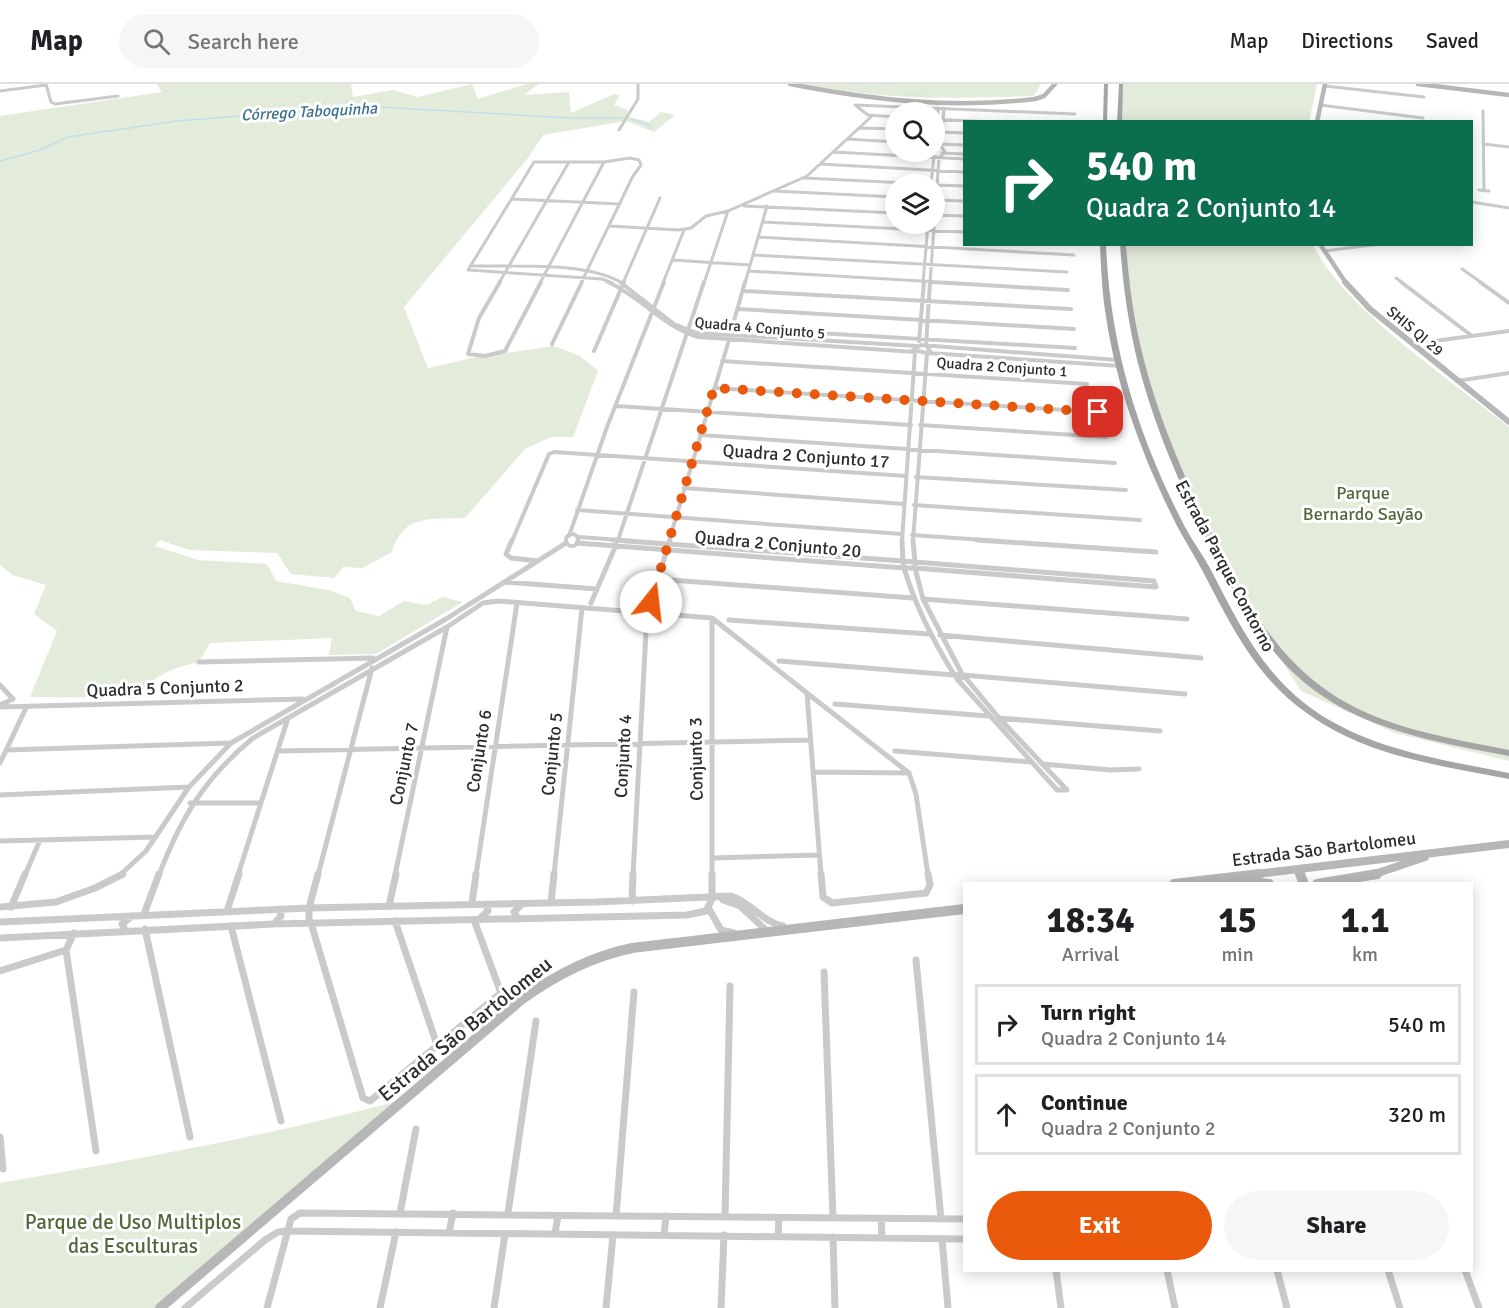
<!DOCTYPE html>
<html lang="en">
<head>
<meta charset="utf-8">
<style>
  :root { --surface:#fff; --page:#f6f6f6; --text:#202124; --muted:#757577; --line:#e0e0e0; --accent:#ea580c }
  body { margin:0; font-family:Signika,sans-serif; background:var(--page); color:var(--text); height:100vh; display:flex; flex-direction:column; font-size:22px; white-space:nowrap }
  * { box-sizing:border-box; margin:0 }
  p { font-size:20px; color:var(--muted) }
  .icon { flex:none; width:33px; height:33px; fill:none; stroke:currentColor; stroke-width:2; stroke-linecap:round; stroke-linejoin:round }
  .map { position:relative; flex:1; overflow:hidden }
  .details { position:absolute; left:963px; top:798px; width:510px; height:390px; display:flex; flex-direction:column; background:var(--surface); border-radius:0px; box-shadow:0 3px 15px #0003 }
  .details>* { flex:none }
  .hud { position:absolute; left:963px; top:36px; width:510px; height:126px; border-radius:0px; box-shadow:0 3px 15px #0003; background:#0b6e4f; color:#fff; overflow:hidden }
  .controls { position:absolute; left:885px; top:18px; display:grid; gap:12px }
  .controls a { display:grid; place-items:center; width:60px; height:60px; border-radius:50%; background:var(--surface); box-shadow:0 3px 15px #0003; font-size:30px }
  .pin { position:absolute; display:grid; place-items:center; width:51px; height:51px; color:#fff; margin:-26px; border-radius:12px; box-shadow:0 3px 9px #0006 }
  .me { position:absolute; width:66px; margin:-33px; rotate:16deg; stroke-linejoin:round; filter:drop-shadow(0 0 4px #0008) }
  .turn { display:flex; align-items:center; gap:21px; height:126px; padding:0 24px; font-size:27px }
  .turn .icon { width:78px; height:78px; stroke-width:2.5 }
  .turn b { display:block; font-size:42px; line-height:51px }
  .eta { display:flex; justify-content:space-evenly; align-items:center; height:102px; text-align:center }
  .eta b { font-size:36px; font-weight:700; line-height:42px }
  .button { display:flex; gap:12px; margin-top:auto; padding:12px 24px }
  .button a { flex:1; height:69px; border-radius:36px; background:var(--accent); color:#fff; font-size:24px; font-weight:700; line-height:69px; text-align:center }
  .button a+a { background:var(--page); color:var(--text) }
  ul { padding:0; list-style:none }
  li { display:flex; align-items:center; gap:18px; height:81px; margin:0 12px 9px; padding:0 12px; border:3px solid var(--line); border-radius:0px }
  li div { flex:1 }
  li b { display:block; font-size:22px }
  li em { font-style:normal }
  header { display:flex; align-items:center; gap:36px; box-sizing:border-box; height:84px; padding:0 30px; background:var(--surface); border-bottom:2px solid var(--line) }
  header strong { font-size:28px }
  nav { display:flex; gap:33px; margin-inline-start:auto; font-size:21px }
  .search { width:420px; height:54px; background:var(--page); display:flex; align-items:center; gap:15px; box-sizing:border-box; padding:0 21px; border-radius:33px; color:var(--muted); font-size:22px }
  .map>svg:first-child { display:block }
  .green { fill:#e3ebda }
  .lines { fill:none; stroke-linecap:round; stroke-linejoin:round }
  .stream { stroke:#c5ddeb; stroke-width:1.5 }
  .street-far3 { stroke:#cacaca; stroke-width:3 }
  .street-far2 { stroke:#cacaca; stroke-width:4 }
  .street-far1 { stroke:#cacaca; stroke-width:5 }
  .street { stroke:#cacaca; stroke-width:7 }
  .secondary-far3 { stroke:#b7b7b7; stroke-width:4.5 }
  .secondary-far2 { stroke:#b7b7b7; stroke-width:6 }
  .secondary-far1 { stroke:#b7b7b7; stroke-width:8 }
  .secondary { stroke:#b7b7b7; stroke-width:10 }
  .primary { fill:#a5a5a5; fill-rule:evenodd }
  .route { stroke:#ea580c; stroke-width:10; stroke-dasharray:0 18 }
  .labels { text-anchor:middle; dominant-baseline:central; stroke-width:6; stroke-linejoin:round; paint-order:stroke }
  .far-street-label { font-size:15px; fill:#2d2d2d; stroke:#fff }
  .far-water-label { font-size:16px; font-style:italic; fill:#3a7190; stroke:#fff }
  .street-label { font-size:18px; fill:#2d2d2d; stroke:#fff }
  .park-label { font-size:18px; fill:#51693a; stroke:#fff }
  .near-street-label { font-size:21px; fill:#2d2d2d; stroke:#fff }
  .near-park-label { font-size:21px; fill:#51693a; stroke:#fff }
</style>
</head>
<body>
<header>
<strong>Map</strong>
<div class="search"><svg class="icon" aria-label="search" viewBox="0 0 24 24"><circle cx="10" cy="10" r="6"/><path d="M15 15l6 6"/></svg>Search here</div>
<nav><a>Map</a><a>Directions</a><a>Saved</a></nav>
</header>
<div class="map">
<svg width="1509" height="1224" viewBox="0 0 1509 1224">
  <rect width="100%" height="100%" fill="#fff"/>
  <path class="green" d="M157,0H351L353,13L393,6L418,13L472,0L478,15L526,0H539L524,11L569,8L571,29L614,10L620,11L614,21L628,26L626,36L629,33L649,38L661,28L675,31L654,48L626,37L543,51L528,74L404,223L428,284L472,274L554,262L580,272L598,287L573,353H551L525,365L465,434C432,435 402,430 392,468L362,484L343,483L334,494L291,490L277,469L189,466L160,456L155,462L198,476L267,480L276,497L329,506L350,514L356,527L379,532L404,517L427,521L442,513L463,518L376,570L329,571L332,554L210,559L199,578C167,585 156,592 133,614L30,613L57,547L34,530L46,501L13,491L0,481V32L162,8Z
    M803,0H1041L1034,12C955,15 880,16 803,0Z
    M1121,0H1317L1309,38L1122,37Z
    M1122,161H1313C1343,224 1452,297 1509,343V677L1395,649L1301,607L1277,569L1180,392L1137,277L1125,200Z
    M409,1014L161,1224H0V1099C137,1075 275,1051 409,1014Z"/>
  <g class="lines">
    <path class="stream" d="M631,35L651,42
      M0,77L40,66L68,53L177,37L363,22L570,34H623"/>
    <path class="street-far3" d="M46,0L51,18L55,20L118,12
      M1325,2L1424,13
      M0,7L46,1
      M1320,21L1423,34
      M1483,27L1484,107
      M896,33L868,31L855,21L1075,30
      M934,35L991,38
      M859,44L896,45
      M619,46L638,15V0
      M942,48L964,49
      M847,55L896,58
      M939,60L964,61
      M1483,60L1509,63
      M934,66L938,24
      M833,68L964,75
      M942,69L964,70
      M604,78H534L468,186L602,195L612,199
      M820,80L964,88
      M804,94L928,100
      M931,100L934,72
      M936,101L964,102
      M1479,106L1489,107
      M774,107L896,113
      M512,115L620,120
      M936,116L964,117
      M1472,118L1509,124
      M744,122L896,129
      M934,131L964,132
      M763,138L964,148
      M609,142L678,146L691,144L706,132L728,127L807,92L872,32
      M758,153L1074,171
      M1324,167L1380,160
      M753,171L1067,188
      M672,176L750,181
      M470,182C513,183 586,177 622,199
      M1462,185L1482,199
      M748,187L956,199
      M1396,194L1403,199
      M499,199L569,78
      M540,199L604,78L630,74L639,76L641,81L633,92L581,199
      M623,199L660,114
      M663,199L684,146
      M704,199L728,127
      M745,199L767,122
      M923,199L928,140
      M930,199L939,74L945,68L941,62L944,24"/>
    <path class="street-far2" d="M500,198L479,234L468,270L485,272L505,267L541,198
      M608,198C641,213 662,242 698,253L915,268
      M620,198L674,240L697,249L917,262
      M931,198L1068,206
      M1401,198L1472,252
      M1480,198L1509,219
      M744,207L1071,225
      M738,225L1074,245
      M732,244L1075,264
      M731,247L745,198
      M919,257L924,198
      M552,260L582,198
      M1412,260L1509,247
      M926,262L930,198
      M927,262L930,267L927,269L913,266L921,261L1118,276
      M594,267L624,198
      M928,269L1120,282
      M722,277L1087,300
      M1457,297L1509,289
      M714,304L1098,328
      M616,322L911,341
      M920,341L1106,353
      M700,351L1115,379
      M916,393L1126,406
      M684,404L904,420
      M914,421L1140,436
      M577,426L902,450
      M566 456a6 6 0 1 1 12 0a6 6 0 1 1-12 0Z
      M912,451L998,457
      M569,452L607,343L664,198
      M579,453L633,457
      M618,456L704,198
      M512,457L549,370L554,368L906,392
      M669,457L729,256
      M902,457L915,268
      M913,457L927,269"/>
    <path class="street-far1" d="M512,456L506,470L511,474L538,477
      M613,456L903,477
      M902,456L903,477
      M913,456L915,478L1154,497L1156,503L915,484L923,515L962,590
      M977,456L1156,468
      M577,459L904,484C916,524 933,557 955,592L959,595L964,592L954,590
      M903,477L915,478V484H904Z
      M657,495L913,514
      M504,498L597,505
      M923,515L1187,535
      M591,519L616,461
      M646,522L651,518L670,456
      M712,534V791
      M729,536L929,550
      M940,551L1201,574
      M779,577L954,591
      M199,578L373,574
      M963,591L1185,610
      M957,595L1057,706H1067L999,634L964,592
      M0,601L13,615L2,620
      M807,609L909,689L916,710L928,791
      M807,609L821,791
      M835,620L988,632
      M0,623L303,615
      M999,634L1160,647
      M6,666L231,659
      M278,667L809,656
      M895,667L1031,678
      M0,679L26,624
      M1043,680L1111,686L1139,685
      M813,688L909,689
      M0,711L189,703
      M190,719H261
      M0,757L156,753
      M713,774L818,771
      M25,791L40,756
      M120,791L146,767L189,703L231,659L446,535L566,459
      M159,791C181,733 205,694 253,654L447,543L483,519L498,517L712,534L807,609
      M238,791L288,634
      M318,791L372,584
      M395,791L447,543
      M476,791L517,519
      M554,791L582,524
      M633,791L647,529"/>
    <path class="street" d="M821,790L823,813L832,819L926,809L930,801L928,790
      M723,816L740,822L768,848
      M632,817L633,790
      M472,819L476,790
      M551,819L554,790
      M389,822L396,790
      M0,823L56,818L95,804L123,790
      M11,823L25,790
      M709,825L721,846L734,849
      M227,827L239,790
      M144,830L159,790
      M479,835L488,827L486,820
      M518,835L514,828L522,820
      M395,837L437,961
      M0,838L309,824L596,818L731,812C751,818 762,838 783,842
      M275,839L281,832L280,825
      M309,839V824L318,790
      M311,839L363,1014L370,1017L501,909L474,836
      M231,842L281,1037
      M145,845L190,1053
      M125,846L122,840L132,832
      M74,849L66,866L96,1067
      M0,854L273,840L687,831L706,827L712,815V790
      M916,876L941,1135
      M0,887L66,866
      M824,888L833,1134
      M0,1053L3,1085
      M400,1129L416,1045
      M508,1129L536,937
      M616,1132L634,908
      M725,1133L730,902
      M881,1135L882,1152
      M449,1149L453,1129
      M555,1149L558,1132
      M664,1151L666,1132
      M778,1152L779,1134
      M833,1153L835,1224
      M942,1155L948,1224
      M1056,1186L1061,1224
      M1167,1186L1175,1224
      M1277,1186L1287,1224
      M1388,1186L1400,1224
      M1465,1186L1479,1224
      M185,1224L265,1156L278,1148L287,1147L964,1155
      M267,1224L291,1135L300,1129L964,1135
      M380,1224L396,1148
      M494,1224L505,1150
      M606,1224L613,1151
      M721,1224L724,1151"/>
    <path class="secondary-far3" d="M790,0C872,16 952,25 1035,15L1044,12L1055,0
      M1418,0L1509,11
      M1317,38L1325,0
      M1320,160L1346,199"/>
    <path class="secondary-far2" d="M1345,198L1370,225L1509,338"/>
    <path class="secondary-far1" d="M1300,785V791
      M1248,791L1509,760
      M1372,791L1425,773"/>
    <path class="secondary" d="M1300,790L1304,800
      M1230,796L1269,800
      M1174,800L1260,790
      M1317,800L1377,790
      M160,1224L521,916C555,891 590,873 632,864L964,825"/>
    <path class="primary" d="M1104,0H1108L1107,38H1103Z
      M1119,0H1123L1122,38H1117Z
      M1100,160H1106C1110,263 1138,352 1185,443C1193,458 1203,471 1211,486C1239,540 1263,591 1315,627C1372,666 1443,676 1509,689V695C1441,682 1366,672 1308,630C1255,593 1231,541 1202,486C1194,471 1185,457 1177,442C1144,376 1117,306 1106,233C1102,209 1101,185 1100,160Z
      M1120,160H1126C1128,188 1131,215 1136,241C1151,319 1183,392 1218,462C1246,518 1276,572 1329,608C1381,644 1449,654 1509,666V672C1447,660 1378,649 1324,613C1271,579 1240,522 1212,467C1177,395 1144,321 1130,242C1125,215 1122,188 1120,160Z"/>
  </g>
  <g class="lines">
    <path class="route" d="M651,518L714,304L1098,328"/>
  </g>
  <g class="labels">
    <g class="far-street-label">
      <text transform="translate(760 244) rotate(5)">Quadra 4 Conjunto 5</text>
      <text transform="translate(1415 247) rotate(40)">SHIS QI 29</text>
      <text transform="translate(1002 283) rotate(4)">Quadra 2 Conjunto 1</text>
    </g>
    <g class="far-water-label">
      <text transform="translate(309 28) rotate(-3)">Córrego Taboquinha</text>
    </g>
    <g class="street-label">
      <text transform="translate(806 372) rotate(4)">Quadra 2 Conjunto 17</text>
      <text transform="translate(778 460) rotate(5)">Quadra 2 Conjunto 20</text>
      <text transform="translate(1225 482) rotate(62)">Estrada Parque Contorno</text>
      <text transform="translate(165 604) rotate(-2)">Quadra 5 Conjunto 2</text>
      <text transform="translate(479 667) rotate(-81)">Conjunto 6</text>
      <text transform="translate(552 670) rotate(-84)">Conjunto 5</text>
      <text transform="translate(623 672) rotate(-87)">Conjunto 4</text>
      <text transform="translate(696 675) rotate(-91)">Conjunto 3</text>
      <text transform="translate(404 680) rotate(-78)">Conjunto 7</text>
      <text transform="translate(1324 765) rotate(-7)">Estrada São Bartolomeu</text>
    </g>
    <g class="park-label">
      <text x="1363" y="409">Parque<tspan x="1363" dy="21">Bernardo Sayão</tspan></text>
    </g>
    <g class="near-street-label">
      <text transform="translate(465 945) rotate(-39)">Estrada São Bartolomeu</text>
    </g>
    <g class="near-park-label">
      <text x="133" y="1138">Parque de Uso Multiplos<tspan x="133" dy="24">das Esculturas</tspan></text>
    </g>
  </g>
</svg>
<div class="controls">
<a><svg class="icon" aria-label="search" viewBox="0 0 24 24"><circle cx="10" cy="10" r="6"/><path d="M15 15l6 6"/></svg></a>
<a><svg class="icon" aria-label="layers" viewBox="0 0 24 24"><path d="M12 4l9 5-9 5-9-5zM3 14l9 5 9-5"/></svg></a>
</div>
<div class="pin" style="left:1098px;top:328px;background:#d93025"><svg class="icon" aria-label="arrive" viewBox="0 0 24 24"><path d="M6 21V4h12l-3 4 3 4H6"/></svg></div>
<svg class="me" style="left:651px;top:518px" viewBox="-20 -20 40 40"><circle r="19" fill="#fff"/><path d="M0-13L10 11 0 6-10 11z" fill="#ea580c"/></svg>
<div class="hud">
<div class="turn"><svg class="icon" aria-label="right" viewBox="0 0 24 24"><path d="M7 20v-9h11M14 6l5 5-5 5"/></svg><div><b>540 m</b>Quadra 2 Conjunto 14</div></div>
</div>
<section class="details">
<div class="eta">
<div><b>18:34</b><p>Arrival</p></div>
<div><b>15</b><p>min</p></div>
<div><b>1.1</b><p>km</p></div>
</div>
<ul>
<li><svg class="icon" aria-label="right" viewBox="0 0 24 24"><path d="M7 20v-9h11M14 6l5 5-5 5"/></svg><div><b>Turn right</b><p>Quadra 2 Conjunto 14</p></div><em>540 m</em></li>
<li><svg class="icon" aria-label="ahead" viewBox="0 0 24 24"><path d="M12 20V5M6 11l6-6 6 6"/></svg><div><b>Continue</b><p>Quadra 2 Conjunto 2</p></div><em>320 m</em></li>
</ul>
<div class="button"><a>Exit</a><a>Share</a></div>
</section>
</div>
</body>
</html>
